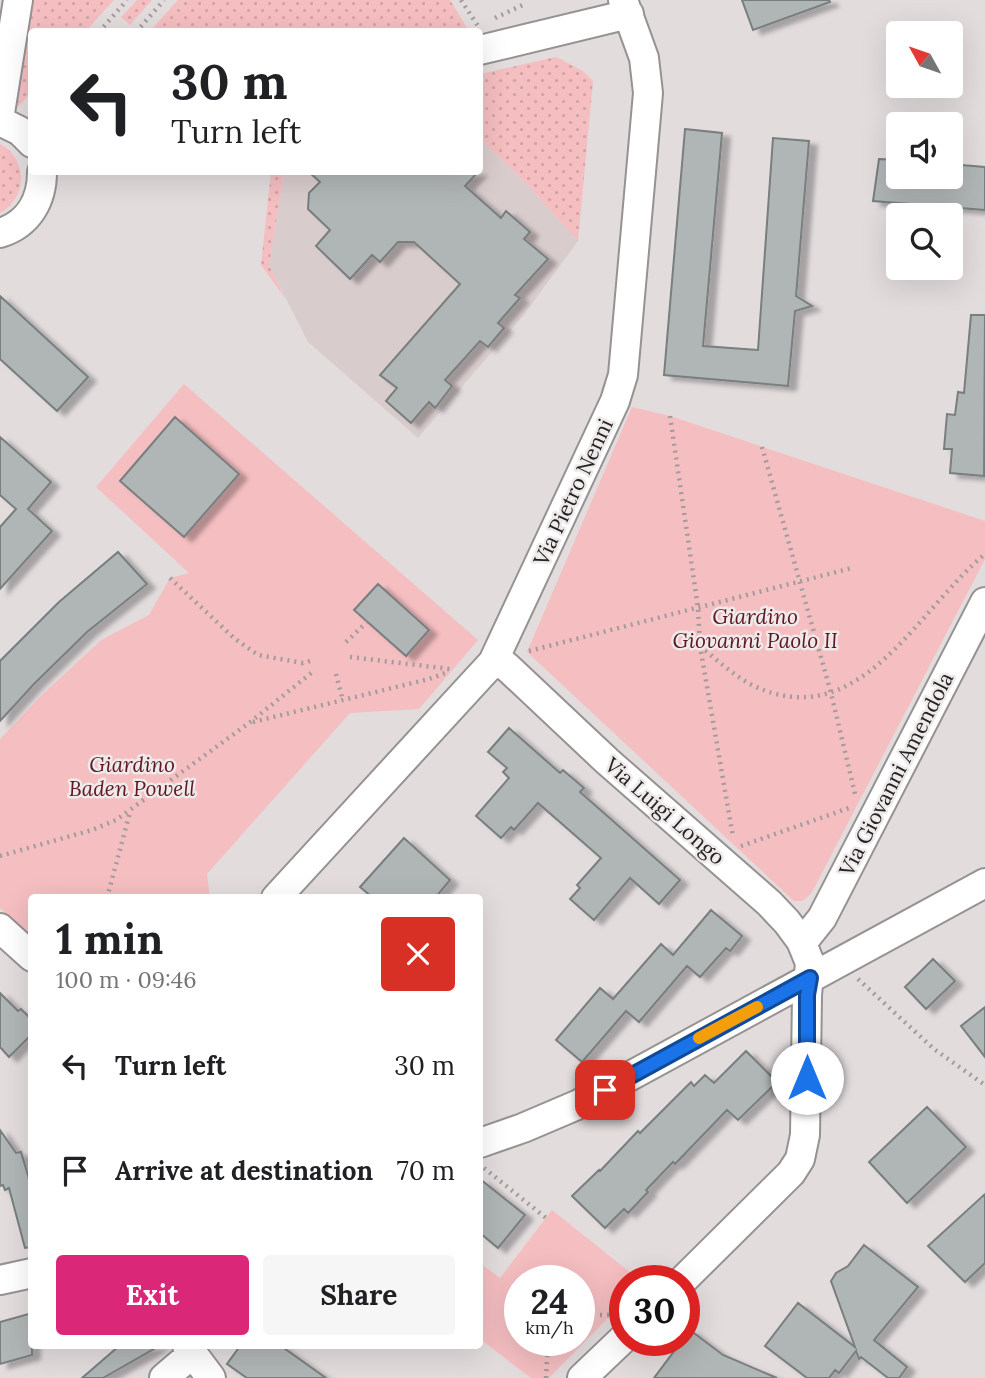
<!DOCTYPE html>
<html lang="en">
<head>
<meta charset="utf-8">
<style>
  :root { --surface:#fff; --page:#f6f6f6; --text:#202124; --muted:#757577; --accent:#db2777 }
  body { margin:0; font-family:Lora,serif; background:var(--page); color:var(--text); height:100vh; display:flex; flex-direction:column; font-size:26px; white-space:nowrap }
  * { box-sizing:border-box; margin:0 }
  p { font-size:23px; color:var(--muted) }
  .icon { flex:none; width:38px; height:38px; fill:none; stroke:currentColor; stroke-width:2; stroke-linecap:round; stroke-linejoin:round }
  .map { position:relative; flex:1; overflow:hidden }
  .side { position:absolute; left:28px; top:894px; width:455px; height:455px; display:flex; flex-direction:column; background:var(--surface); border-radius:7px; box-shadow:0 7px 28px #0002 }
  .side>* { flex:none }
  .hud { position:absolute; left:28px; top:28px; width:455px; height:147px; border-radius:7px; box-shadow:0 7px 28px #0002; background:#fff; color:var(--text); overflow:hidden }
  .needle { width:46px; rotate:310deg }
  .tools { position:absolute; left:886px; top:21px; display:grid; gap:14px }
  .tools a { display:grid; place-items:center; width:77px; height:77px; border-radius:7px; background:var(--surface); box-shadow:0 7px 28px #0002; font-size:35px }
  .speed { position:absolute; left:504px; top:1265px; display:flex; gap:14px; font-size:35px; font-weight:700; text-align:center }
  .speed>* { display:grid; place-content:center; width:91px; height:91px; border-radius:50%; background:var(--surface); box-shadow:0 7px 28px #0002; line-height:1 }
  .speed small { font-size:18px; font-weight:400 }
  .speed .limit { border:10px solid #d22; background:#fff; color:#111 }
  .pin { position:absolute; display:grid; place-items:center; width:60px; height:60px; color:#fff; margin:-30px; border-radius:14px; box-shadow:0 4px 10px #0006 }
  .me { position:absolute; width:77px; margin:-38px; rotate:0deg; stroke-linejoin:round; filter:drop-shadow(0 0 5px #0008) }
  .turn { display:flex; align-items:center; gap:24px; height:147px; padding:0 28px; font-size:32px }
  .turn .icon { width:91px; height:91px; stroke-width:2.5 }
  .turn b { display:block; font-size:49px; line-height:60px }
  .round { display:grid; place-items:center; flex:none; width:74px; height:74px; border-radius:7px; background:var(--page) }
  .summary { display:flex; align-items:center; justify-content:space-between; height:119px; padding:0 28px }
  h1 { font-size:42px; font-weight:700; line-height:52px }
  .button { display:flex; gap:14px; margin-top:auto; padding:14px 28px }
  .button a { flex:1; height:80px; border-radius:7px; background:var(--accent); color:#fff; font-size:28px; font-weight:700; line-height:80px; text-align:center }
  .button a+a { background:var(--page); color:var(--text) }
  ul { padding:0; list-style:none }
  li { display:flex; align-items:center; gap:21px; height:105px; padding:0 28px }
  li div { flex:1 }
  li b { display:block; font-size:26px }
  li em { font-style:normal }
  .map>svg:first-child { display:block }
  .built { fill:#d9cccd }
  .grass { fill:url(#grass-dots) }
  .green { fill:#f5bec1; fill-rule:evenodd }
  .building { fill:#b0b5b6; stroke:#797e7e; stroke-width:2; filter:url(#shadow) }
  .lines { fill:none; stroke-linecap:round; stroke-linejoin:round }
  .minor-casing { stroke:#969292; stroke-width:32 }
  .path { stroke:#a19c9d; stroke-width:4.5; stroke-dasharray:2 5; stroke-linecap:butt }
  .minor { stroke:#fff; stroke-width:28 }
  .route-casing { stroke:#114b97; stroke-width:18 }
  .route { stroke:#1a73e8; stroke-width:12 }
  .slow { stroke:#f59e0b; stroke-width:12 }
  .labels { text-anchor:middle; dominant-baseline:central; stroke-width:5; stroke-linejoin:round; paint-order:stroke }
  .street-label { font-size:21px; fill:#252323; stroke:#efeaea }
  .park-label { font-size:21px; font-style:italic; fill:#601623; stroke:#efeaea }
</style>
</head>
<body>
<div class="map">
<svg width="985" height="1378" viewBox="0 0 985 1378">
  <defs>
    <pattern id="grass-dots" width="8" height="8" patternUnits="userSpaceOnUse" patternTransform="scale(1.75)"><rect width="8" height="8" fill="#f5bec1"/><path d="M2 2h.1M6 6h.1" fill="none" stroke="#d2a3a6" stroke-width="1.8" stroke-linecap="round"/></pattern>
    <filter id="shadow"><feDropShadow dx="8" dy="4.5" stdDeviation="2" flood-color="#0004"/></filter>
  </defs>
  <rect width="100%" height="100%" fill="#e2dcdd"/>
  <path class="built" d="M480,139L519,176L578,241L523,316L418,438L308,342L269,265L284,172H480Z"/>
  <path class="grass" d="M32,0H114L86,31L32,32L31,92L17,108Z
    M137,0H152L130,25L121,17Z
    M178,0H450L469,31H150Z
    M556,57L583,71L593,81L578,241L519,176L480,139V74Z
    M0,144C28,159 28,197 0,213Z
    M271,172H284L269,265L285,298L261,265Z"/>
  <path class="green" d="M184,384L478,640L419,709L350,713L207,874L210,898H32L31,936L0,908V739L43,694L101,640L149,615L170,578L189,573L96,487Z
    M632,407L670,416L985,521V559L811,894L802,901H794L527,652Z
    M552,1210L641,1281H625V1308L622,1311L616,1310L549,1378H531L480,1339V1263L500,1278ZM579,1281V1340H520V1281Z"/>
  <path class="building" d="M742,0H829L830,2L753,30Z
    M685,129L722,133L703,346L758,350L773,138L809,141L796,296L812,306L795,311L788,386L664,375Z
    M879,159L898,160V177H950V164L985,167V210L873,201Z
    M309,172H478L465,186L501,218L506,211L530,232L524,239L548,259L515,295L520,298L498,323L504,328L488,347L480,341L445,380L452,386L435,408L429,402L411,423L386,401L397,388L380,375L460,284L414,242H398L380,262L372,255L350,279L316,246L330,230L308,209L309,193L320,182Z
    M0,296L88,377L57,411L0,359Z
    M971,315H985L984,476L950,473L952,449H944L947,414L955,415L958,392L964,393Z
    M175,417L239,474L184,537L120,481Z
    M0,437L51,482L28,509L52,531L0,589V527L16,509L0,495Z
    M118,552L147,584L87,632L34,684L0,721V661L59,602Z
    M378,584L429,630L406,656L354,610Z
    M509,728L560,773L563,770L584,788L580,792L680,880L659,904L630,878L594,920L570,899L580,888L577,885L601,858L538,803L514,830L511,827L501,838L476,816L509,778L503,772L507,768L488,752Z
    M404,838L450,880L435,898H373L360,887Z
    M711,910L742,936L730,951L726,948L700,977L687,966L639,1022L626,1011L582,1062L556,1040L600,988L613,999L661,944L673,955Z
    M933,959L955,981L926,1009L905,987Z
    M0,993L18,1011L21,1009L32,1020V1034L9,1057L0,1047Z
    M985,1007V1057L961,1026Z
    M746,1051L777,1082L738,1120L727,1110L675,1164L673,1162L646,1190L648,1192L628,1213L624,1209L605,1228L572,1196L599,1170L600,1171L638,1131L640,1133L691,1082L694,1086L705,1075L714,1083Z
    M927,1107L966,1147L907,1203L869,1162Z
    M0,1130L16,1153L21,1152L32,1189V1247L25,1248L9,1188L5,1190L3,1185L0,1186Z
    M480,1179L525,1215L498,1248L480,1233Z
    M985,1194V1263L965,1282L928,1246Z
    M864,1245L918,1287L874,1340L907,1367L899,1378H888L861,1357L859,1359L856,1351L839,1373L835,1370L829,1378H807L765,1346L798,1303L855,1347L831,1281L836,1273L848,1266Z
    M32,1313V1355L0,1364V1322Z
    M690,1330L723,1355L777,1378H654Z
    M119,1346H159L103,1378H82Z
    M240,1346H281L326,1378H247L227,1364Z"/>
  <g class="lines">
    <defs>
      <path id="minor" d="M480,50L629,14
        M0,113L18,0
        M0,121L20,131L32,143
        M0,233C29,224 42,200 42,172
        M493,662L506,666L607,761L769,903L787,922L801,941L810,963L807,995L805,1135L800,1159L791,1173L682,1281
        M276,898L493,662L615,401L623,375L648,93L644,58L623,0
        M0,928L32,957
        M802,943L822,918L985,602
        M480,1143L523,1128L577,1105L985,883
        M0,1280L32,1273
        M187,1346L211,1378
        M164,1378L192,1354
        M582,1378L625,1337"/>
    </defs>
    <use href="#minor" class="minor-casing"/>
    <path class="path" d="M461,0L478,26
      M495,18L525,4
      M99,32L127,0
      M136,32L164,0
      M670,416L698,608L700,646L733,837
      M762,447L831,693L856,798
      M170,578L234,638L258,655L303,663L310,661
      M346,642L367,622
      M700,646C717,660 733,675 752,685C859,737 917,610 985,554
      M529,651L852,568
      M350,657L450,669
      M336,674L343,701
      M253,722L429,679L448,672
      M741,846L849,808
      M0,856L92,830L116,820L249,723L315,670
      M107,898L130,812
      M858,979L934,1049L985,1085
      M484,1168L546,1218
      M579,1315H610
      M509,1320L520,1319
      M546,1378L548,1340"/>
    <use href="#minor" class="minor"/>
  </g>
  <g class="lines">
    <defs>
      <path id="route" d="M605,1090L810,978L807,995V1078"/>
    </defs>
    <use href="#route" class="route-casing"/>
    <use href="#route" class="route"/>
    <path class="slow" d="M699,1038L757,1007"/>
  </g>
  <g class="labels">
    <g class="street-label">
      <text transform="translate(573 492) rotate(-65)">Via Pietro Nenni</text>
      <text transform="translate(896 774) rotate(-63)">Via Giovanni Amendola</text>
      <text transform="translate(665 811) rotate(41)">Via Luigi Longo</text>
    </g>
    <g class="park-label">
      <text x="755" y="616">Giardino<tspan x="755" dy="24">Giovanni Paolo II</tspan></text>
      <text x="132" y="764">Giardino<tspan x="132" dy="24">Baden Powell</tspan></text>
    </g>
  </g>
</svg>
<div class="tools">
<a><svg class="needle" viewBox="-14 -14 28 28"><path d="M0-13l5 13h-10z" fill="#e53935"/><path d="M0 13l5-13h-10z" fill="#757577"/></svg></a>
<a><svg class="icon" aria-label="sound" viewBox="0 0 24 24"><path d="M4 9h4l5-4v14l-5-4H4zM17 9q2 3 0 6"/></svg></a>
<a><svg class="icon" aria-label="search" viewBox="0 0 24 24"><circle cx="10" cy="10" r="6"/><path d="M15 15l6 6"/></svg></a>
</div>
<div class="speed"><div>24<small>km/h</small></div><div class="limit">30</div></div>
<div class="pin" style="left:605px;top:1090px;background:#d93025"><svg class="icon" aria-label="arrive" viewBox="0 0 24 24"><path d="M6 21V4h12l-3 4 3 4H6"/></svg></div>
<svg class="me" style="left:807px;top:1078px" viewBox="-20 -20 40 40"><circle r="19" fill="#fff"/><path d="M0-13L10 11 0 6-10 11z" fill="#1a73e8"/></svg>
<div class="hud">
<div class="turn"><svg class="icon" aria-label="left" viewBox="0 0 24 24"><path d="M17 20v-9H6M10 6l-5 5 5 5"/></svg><div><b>30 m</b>Turn left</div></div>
</div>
<section class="side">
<div class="summary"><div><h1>1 min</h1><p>100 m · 09:46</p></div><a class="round" style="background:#d93025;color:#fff"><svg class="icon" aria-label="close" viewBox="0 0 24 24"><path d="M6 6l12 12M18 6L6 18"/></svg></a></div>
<ul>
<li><svg class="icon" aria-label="left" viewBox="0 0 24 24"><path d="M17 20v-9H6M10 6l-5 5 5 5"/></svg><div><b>Turn left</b></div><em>30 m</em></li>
<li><svg class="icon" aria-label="arrive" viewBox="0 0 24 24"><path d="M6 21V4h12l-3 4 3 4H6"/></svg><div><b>Arrive at destination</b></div><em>70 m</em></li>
</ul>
<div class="button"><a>Exit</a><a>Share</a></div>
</section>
</div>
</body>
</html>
